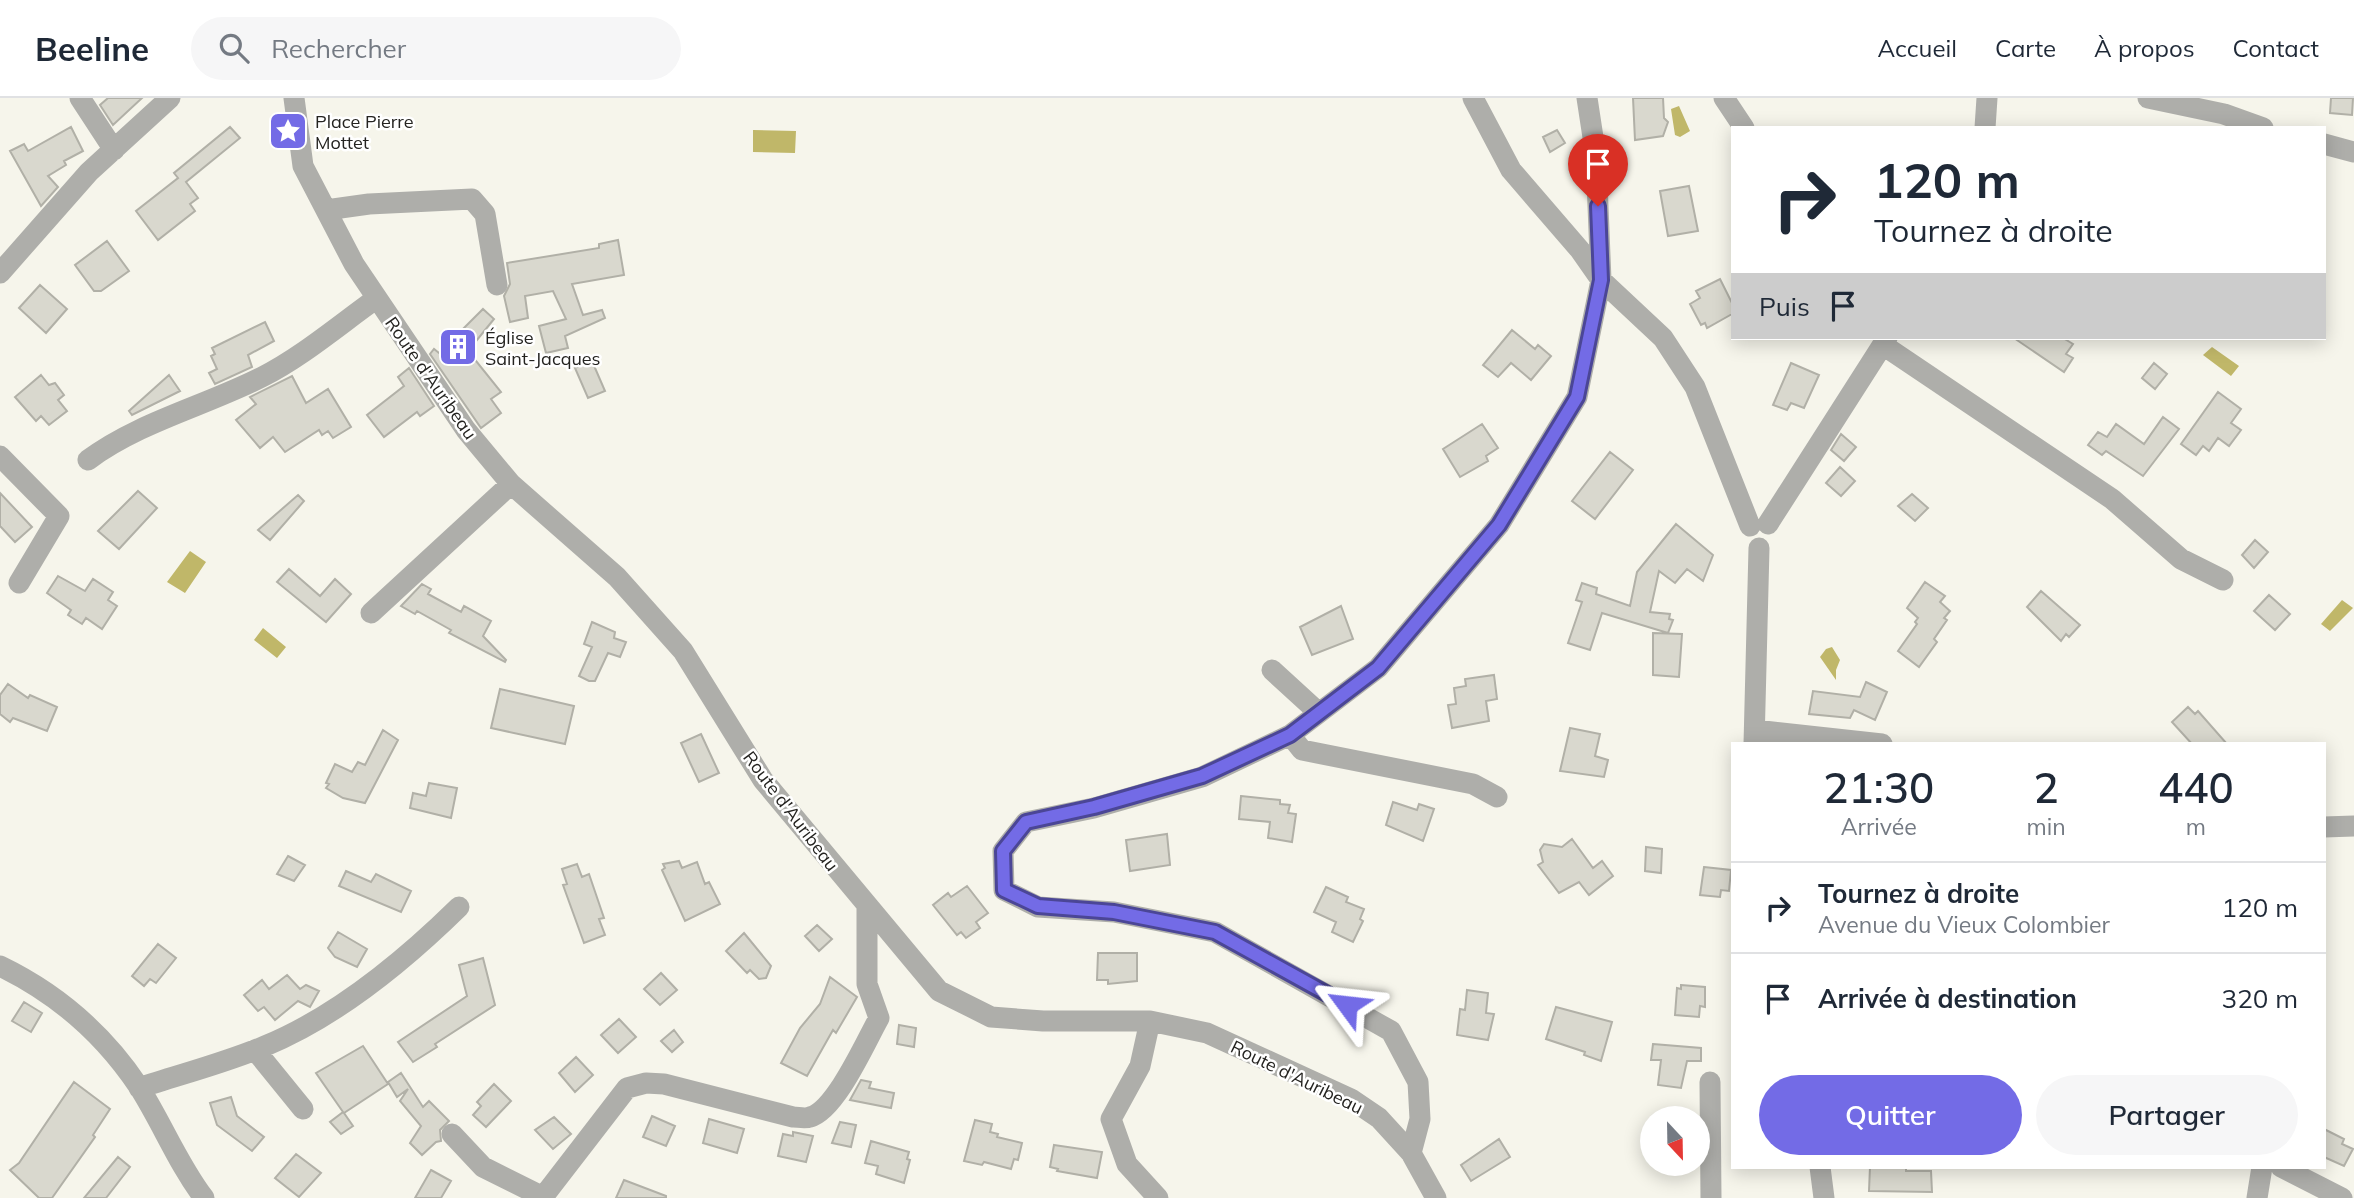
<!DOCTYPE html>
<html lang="fr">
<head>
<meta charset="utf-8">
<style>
  :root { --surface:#fff; --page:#f6f6f7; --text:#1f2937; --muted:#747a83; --line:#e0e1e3; --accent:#736be6 }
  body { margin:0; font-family:Mulish,sans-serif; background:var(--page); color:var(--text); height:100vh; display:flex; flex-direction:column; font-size:26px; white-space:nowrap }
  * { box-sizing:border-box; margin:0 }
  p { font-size:23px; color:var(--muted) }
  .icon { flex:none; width:38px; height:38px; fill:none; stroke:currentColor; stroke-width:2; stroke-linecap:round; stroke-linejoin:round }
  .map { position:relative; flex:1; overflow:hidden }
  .side { position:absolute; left:1731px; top:644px; width:595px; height:427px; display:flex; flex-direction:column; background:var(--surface); border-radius:0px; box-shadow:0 4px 18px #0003 }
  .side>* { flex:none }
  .hud { position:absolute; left:1731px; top:28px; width:595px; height:214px; border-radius:0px; box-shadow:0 4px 18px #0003; background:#fff; color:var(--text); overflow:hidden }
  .needle { width:46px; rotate:158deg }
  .fabs { position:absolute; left:1640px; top:1008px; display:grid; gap:14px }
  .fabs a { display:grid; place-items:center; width:70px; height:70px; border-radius:50%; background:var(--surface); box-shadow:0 4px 18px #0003; font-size:35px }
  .pin { position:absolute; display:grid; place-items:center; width:60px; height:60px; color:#fff; margin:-72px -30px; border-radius:50% 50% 50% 0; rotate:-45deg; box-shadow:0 0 7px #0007 }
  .pin .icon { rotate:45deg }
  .me { position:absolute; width:77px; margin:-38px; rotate:300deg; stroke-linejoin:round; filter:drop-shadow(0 0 5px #0008) }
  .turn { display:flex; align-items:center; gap:24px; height:147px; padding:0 28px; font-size:32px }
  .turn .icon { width:91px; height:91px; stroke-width:2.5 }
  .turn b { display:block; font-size:49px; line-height:60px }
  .then { display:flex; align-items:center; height:66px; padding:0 28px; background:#0003; gap:14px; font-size:26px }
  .eta { display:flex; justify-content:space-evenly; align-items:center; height:119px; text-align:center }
  .eta b { font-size:42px; font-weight:600; line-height:49px }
  .action { display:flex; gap:14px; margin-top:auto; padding:14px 28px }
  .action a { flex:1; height:80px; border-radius:42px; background:var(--accent); color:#fff; font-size:28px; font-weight:600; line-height:80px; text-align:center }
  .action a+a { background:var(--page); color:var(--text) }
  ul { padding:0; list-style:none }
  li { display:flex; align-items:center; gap:21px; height:91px; padding:0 28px; border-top:2px solid var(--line) }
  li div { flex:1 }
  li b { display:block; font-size:26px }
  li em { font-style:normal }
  header { display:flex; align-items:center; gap:42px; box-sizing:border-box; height:98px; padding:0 35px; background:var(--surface); border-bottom:2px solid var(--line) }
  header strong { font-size:33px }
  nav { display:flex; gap:38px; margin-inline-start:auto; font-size:24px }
  .search { width:490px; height:63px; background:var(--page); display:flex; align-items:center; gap:18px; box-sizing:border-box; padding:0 24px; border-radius:38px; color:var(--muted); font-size:26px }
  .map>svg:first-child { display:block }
  .water { fill:#c0b769 }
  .building { fill:#d9d8ce; stroke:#b1b0a7; stroke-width:2 }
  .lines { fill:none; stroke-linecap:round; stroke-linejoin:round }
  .minor { stroke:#aeaeaa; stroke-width:21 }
  .route-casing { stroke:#4b4696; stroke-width:18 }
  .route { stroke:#736be6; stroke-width:12 }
  .labels { text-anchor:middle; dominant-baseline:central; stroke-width:5; stroke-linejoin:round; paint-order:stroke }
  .poi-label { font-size:18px; fill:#242320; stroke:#fff; text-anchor:start }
  .street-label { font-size:18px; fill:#242320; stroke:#fff }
</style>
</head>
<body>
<header>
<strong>Beeline</strong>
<div class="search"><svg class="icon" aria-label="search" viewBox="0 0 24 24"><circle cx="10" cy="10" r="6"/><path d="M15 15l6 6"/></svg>Rechercher</div>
<nav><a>Accueil</a><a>Carte</a><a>À propos</a><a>Contact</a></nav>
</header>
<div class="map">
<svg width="2354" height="1100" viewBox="0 0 2354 1100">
  <rect width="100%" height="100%" fill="#f6f5eb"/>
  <path class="water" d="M1679,8L1690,33L1680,39L1675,37L1671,11Z
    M753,32L796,33L795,55L753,54Z
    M2212,249L2239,268L2231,278L2203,257Z
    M190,453L206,464L185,495L167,484Z
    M2342,502L2353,510L2330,533L2321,526Z
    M263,530L286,549L277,560L254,542Z
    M1832,549L1840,562L1836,572V582L1820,559L1826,551Z"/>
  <path class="building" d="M108,0H142L113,27L100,7Z
    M1633,0H1663L1664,20L1668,24L1663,38L1635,42Z
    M2331,0H2353L2352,17L2330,15Z
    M71,29L83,53L64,63L66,67L48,78L58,89L41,108L10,53L24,46L28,53Z
    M230,29L240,40L186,84L198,100L190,106L195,113L158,142L136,113L178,80L174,75Z
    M1557,32L1565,45L1550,54L1543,39Z
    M1689,88L1698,133L1668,138L1660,93Z
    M618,142L624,177L572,186L583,217L602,212L605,220L565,238L568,250L546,255L539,228L566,221L553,193L525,198L528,220L510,224L504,198L510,186L507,165L599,150V146Z
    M107,143L129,173L101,193H94L75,167Z
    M1720,181L1732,205V216L1707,230L1705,225L1701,227L1690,206L1700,200L1696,193Z
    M40,187L67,211L46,235L19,210Z
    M483,211L494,221L468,253L501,294L491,301L501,315L481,330L430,256L434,251L439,255Z
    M265,224L274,243L248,257L252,269L215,286L209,275L217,271L211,258L215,256L212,250Z
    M1512,232L1535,251L1538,247L1551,258L1531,282L1511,265L1498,279L1483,267Z
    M2014,240H2063L2073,246L2066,256L2073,260L2064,274Z
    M592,263L605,293L588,300L575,270Z
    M1791,265L1819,277L1804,310L1791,305L1787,312L1773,307Z
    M2154,265L2167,276L2155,291L2142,280Z
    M409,270L434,308L420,318L417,314L384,339L367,317L404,288L398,279Z
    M41,277L49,287L55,285L64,297L58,302L67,313L49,327L41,318L36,323L15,299Z
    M169,277L180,293L132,317L129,313Z
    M292,278L306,305L328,291L351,329L333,340L328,333L322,337L319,332L285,354L273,339L260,350L236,322L256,306L250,299Z
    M2218,294L2241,311L2231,325L2241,332L2229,348L2218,340L2209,353L2203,348L2196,357L2181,346Z
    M2163,319L2179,331L2143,378L2106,353L2102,357L2088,347L2098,334L2107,339L2116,326L2144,346Z
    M1482,326L1498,350L1486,358L1488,363L1460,379L1443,351Z
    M1841,336L1856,349L1844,363L1831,352Z
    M1610,354L1633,372L1595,421L1572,403Z
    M1840,369L1855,383L1841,398L1826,385Z
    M138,393L157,410L119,451L98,433Z
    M0,395L32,429L15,444L0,428Z
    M1912,396L1928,410L1915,423L1898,408Z
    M298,397L304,403L270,442L258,432Z
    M1676,426L1713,457L1703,483L1687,471L1675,485L1659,473L1650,514L1670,516L1669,521L1673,522L1668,535L1602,515L1590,552L1568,545L1582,504L1576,502L1582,485L1597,490L1596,496L1630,508L1637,474Z
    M2255,442L2268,454L2254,470L2242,457Z
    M289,471L320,498L335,481L351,496L326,524L277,484Z
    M58,478L85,493L93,481L113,494L108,502L117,508L102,531L86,520L82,526L68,517L71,512L47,495Z
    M1925,484L1945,498L1940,504L1950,513L1944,520L1947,522L1934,541L1937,544L1919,569L1898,553L1917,526L1915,524L1918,520L1907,510Z
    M422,486L431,491L428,496L461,514L464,508L491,523L483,538L506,562L505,564L449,535L451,532L417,513L415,516L401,508Z
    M2041,493L2080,527L2069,539L2066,536L2061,543L2027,509Z
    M2269,497L2290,516L2275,532L2254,513Z
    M1341,508L1353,541L1312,557L1300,529Z
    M592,524L615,534L614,540L626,544L620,559L608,555L595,583H589L579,578L592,549L584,546Z
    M1653,535L1682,536L1679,579L1653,577Z
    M1494,577L1497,601L1486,603L1489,623L1452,630L1448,607L1456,606L1454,590L1466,588L1465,581Z
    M1866,584L1887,594L1875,622L1854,612L1850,620L1809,616L1813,593L1860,599Z
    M8,586L28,600L30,597L57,609L47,633L13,620L10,624L0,616V597Z
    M500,591L574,608L565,646L491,630Z
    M2188,609L2195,616L2198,613L2227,646H2192L2172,624Z
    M1570,630L1600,636L1595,658L1608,662L1604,679L1560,673Z
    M383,632L398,642L365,705L343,700L326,690L329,686L326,685L335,666L352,674L358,664L365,667Z
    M701,636L719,675L699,684L681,645Z
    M429,685L457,690L451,720L410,710L413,695L426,698Z
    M1241,698L1280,702V706L1290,707L1288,715L1296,716L1292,744L1268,740L1270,724L1239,721Z
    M1393,704L1417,712L1419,706L1434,711L1423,743L1386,727Z
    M1167,736L1170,767L1130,773L1126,742Z
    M1572,741L1593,770L1602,763L1613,778L1589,797L1579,784L1559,795L1538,767L1543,764L1540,752L1544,746L1562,749Z
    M1646,749L1662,751L1661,775L1645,773Z
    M288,758L305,767L294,783L277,776Z
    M679,763L682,770L697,764L705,786L709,784L720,806L685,823L662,772L665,770L663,766Z
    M577,766L582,779L589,776L604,820L599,821L605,837L584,845L563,787L567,786L562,771Z
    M1704,769L1731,772L1729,793L1721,792L1720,799L1700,797Z
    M346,773L371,784L376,776L411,793L401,814L339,788Z
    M967,788L988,815L976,824L980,830L966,840L961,834L957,837L933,807L948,795L951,799Z
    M1326,789L1348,799L1346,804L1364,811L1360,821L1363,823L1353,844L1332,834L1336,824L1314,814Z
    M817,827L832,841L819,853L805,838Z
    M338,834L367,851L357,869L335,859L328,850Z
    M744,835L771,868L766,880L759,881L750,872L747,875L726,853Z
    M158,846L176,860L156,885L150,881L144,888L132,878Z
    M1098,855H1137V883L1108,886V882H1097Z
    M483,860L495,907L435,946L437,949L413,964L398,944L467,898L459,867Z
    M661,875L677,892L660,907L644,891Z
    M287,877L300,891L306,887L319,893L310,909L298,903L275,922L264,909L258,913L244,897L262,882L269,891Z
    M830,879L857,899L836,935L833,932L807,978L781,965L800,930L820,906Z
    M1681,887L1705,889V909L1700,908L1699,919L1675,917L1677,890L1681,891Z
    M1467,892L1488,895L1486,915L1494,916L1488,942L1457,937L1460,911L1465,912Z
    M24,904L42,915L31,934L12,923Z
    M1556,909L1612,924L1601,963L1584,957L1585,954L1546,941Z
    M619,921L636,939L618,955L601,937Z
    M899,927L916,930L914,949L897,946Z
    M674,932L683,944L672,954L661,943Z
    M1653,946L1701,950V963H1687L1681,990L1658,987L1661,962H1651Z
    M363,948L388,986L344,1015L353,1028L341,1036L330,1024L343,1014L316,975Z
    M576,959L593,977L575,994L559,975Z
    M401,975L423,1009L429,1003L449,1023L440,1032L441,1043L436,1044L422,1057L410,1045L421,1028L400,1003L408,991L397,999L388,984Z
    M861,982L871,984L869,990L894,995L891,1010L850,1002Z
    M74,984L110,1011L93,1037L95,1039L52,1100H39L10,1072L19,1065Z
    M494,986L511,1003L486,1029L473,1017L481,1008L477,1004Z
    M231,999L237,1018L264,1039L252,1053L217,1027L210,1005Z
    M652,1018L675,1028L666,1048L643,1039Z
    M554,1019L571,1036L553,1051L535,1032Z
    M709,1021L744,1031L737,1055L703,1045Z
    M975,1022L992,1026L990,1034L998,1036L997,1039L1022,1045L1018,1062L1014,1061L1011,1071L984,1064L982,1067L964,1063Z
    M840,1024L856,1027L851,1049L832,1045Z
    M2324,1031L2344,1041L2342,1046L2353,1051L2344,1068L2324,1059Z
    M793,1034L813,1038L806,1064L778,1058L783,1036L793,1038Z
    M1499,1041L1510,1059L1471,1083L1461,1067Z
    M871,1043L909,1054L907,1061L910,1062L904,1085L876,1076L878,1068L865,1065Z
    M1054,1047L1102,1054L1097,1080L1057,1073L1058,1071L1050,1069Z
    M296,1056L321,1075L299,1099L275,1080Z
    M118,1059L130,1069L106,1100H84Z
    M1870,1069H1906V1073H1931L1932,1094L1869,1093Z
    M431,1072L451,1083L441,1100H415Z
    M624,1082L666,1098V1100H616Z"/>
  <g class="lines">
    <path class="minor" d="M80,0L114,52
      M294,0L303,68L354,166L466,332L511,386L617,479L683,553L763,682L939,893L991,919L1043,923H1150L1207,935L1351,1001L1379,1020L1411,1055L1436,1100
      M1473,0L1511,72L1580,152L1601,182L1663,240L1695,289L1750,428
      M1724,0L1744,30
      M2148,0L2224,16L2263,30
      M1985,30L1987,0
      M2324,46L2354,54
      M326,112L369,106L472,101L485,116L497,187
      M0,175L89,74L170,0
      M1883,247L2112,401L2181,461L2223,482
      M0,358L59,418L19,485
      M88,362C139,324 205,308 262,279C303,258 339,227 377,200
      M1768,426L1887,240
      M371,515L511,386
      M1272,572L1319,615
      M1755,632L1882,646
      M1290,637L1302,652L1473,686L1497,699
      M1754,646L1759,450
      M2324,729L2354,728
      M0,868C58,896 103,935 139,989C162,1025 178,1066 204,1100
      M1150,923L1140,968L1111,1021L1127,1066L1158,1100
      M255,952L303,1011
      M1710,984L1711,1100
      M139,990C181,976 225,965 265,948C338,918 404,863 459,809
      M452,1036L483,1069L543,1099L627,990L646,985L664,986L793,1019C798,1019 805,1021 810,1019C836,1012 866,943 879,920L867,886V810
      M1411,1055L1420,1021L1418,984L1391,933L1215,834L1114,814L1038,809L1004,792L1003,753L1026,724L1094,710L1202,679L1290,637L1378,570L1499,427L1577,299L1601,182L1596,59L1587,0
      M1820,1069L1824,1100
      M2281,1069L2342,1100
      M2257,1100L2262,1069"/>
  </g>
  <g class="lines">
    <defs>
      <path id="route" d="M1347,907L1215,834L1114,814L1038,808L1004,792L1003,753L1026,724L1094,709L1202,678L1290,637L1378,570L1499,427L1577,299L1601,182L1598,108"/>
    </defs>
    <use href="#route" class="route-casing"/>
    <use href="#route" class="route"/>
  </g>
  <defs>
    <symbol id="sight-square" viewBox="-11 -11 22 22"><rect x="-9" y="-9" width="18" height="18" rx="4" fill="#736be6" stroke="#fff"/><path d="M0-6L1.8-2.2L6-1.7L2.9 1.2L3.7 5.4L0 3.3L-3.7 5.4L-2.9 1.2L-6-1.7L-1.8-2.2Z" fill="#fff"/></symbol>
    <symbol id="building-square" viewBox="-11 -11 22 22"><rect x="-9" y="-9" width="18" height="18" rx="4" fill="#736be6" stroke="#fff"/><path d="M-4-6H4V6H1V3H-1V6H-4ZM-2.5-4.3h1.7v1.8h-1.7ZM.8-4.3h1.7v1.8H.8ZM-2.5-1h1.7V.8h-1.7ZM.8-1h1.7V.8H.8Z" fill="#fff"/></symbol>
  </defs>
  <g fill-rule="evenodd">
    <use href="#sight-square" x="266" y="11" width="44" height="44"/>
    <use href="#building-square" x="436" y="227" width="44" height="44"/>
  </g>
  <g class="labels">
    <g class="poi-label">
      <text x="315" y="23">Place Pierre<tspan x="315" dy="21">Mottet</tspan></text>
      <text x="485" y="239">Église<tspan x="485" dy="21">Saint-Jacques</tspan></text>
    </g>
    <g class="street-label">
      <text transform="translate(431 280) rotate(55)">Route d'Auribeau</text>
      <text transform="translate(791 713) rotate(53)">Route d'Auribeau</text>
      <text transform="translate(1297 979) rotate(26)">Route d'Auribeau</text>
    </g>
  </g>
</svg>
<div class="fabs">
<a><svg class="needle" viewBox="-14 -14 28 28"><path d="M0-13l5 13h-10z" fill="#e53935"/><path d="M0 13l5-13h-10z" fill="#747a83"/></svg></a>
</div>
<div class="pin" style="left:1598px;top:108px;background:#d93025"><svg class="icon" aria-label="arrive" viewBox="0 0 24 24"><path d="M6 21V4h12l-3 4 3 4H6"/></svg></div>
<svg class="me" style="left:1347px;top:907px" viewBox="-20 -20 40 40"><path d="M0-17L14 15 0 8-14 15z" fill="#736be6" stroke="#fff" stroke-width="4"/></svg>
<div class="hud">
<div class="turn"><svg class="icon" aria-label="right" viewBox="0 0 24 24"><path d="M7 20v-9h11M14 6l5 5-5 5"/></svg><div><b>120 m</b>Tournez à droite</div></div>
<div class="then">Puis<svg class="icon" aria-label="arrive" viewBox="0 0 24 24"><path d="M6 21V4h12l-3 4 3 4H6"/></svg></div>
</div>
<section class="side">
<div class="eta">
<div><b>21:30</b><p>Arrivée</p></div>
<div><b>2</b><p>min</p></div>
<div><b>440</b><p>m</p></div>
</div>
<ul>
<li><svg class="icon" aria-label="right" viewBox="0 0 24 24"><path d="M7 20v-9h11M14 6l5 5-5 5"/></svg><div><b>Tournez à droite</b><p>Avenue du Vieux Colombier</p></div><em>120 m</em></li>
<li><svg class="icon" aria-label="arrive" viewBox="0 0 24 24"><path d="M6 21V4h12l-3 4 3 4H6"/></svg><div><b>Arrivée à destination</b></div><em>320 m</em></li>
</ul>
<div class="action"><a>Quitter</a><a>Partager</a></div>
</section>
</div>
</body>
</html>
